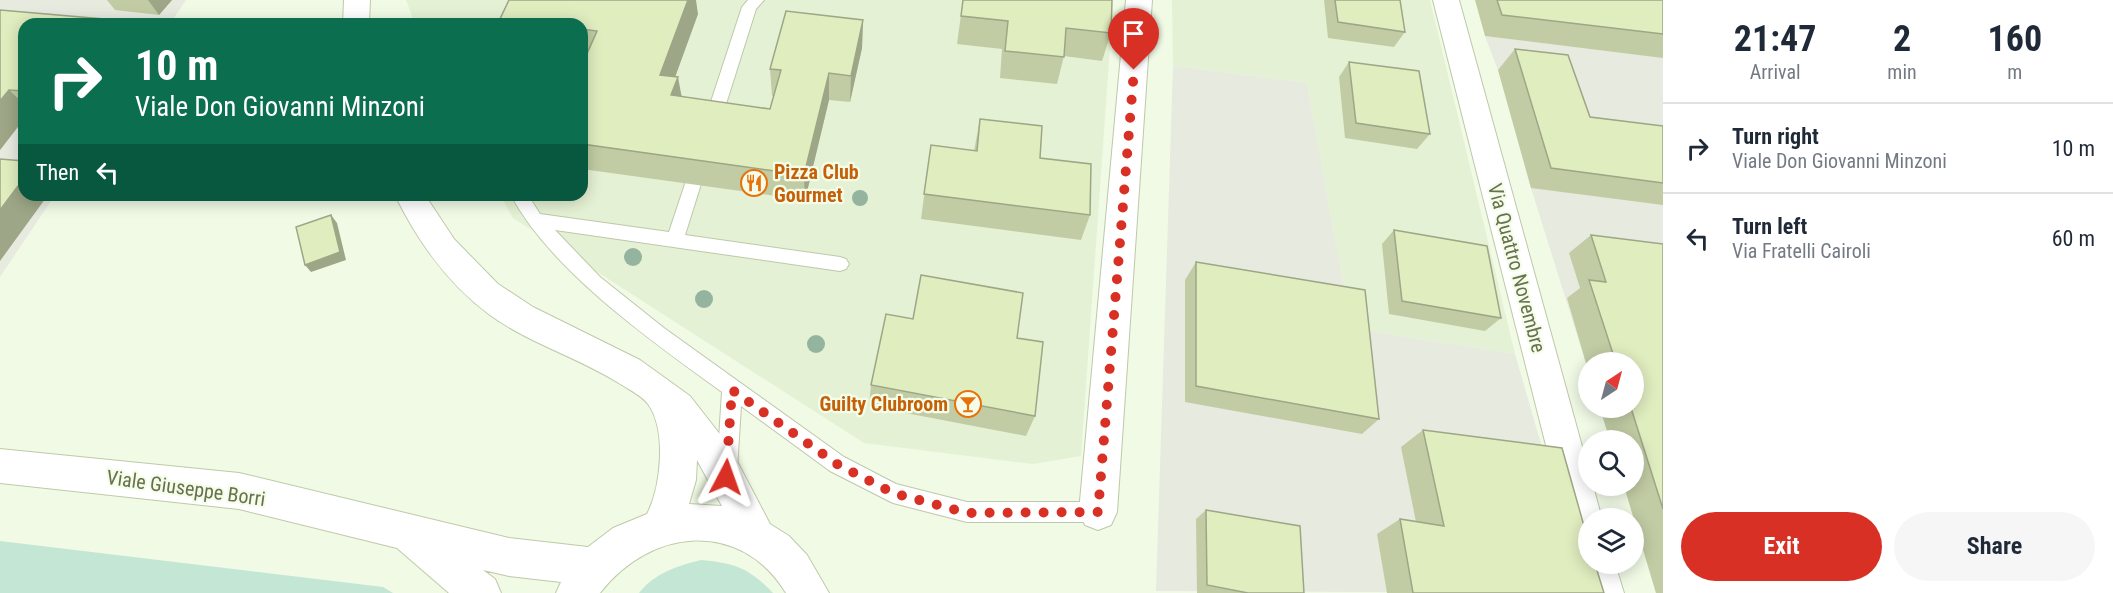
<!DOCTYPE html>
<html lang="en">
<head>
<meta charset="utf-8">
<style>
  :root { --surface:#fff; --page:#f6f6f7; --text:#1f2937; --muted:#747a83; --line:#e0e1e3; --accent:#d93025 }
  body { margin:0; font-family:"Roboto Condensed",sans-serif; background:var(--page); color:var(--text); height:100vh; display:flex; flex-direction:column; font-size:22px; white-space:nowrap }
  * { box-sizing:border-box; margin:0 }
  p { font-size:20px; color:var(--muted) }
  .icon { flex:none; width:33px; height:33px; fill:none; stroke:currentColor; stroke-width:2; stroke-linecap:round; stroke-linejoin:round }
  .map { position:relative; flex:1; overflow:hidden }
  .sheet { display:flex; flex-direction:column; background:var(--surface); width:450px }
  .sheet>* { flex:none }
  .top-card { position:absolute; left:18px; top:18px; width:570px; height:183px; border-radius:18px; box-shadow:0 3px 15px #0003; background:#0b6e4f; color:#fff; overflow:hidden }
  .needle { width:39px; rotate:36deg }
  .buttons { position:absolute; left:1578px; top:352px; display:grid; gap:12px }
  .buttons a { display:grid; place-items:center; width:66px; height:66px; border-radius:50%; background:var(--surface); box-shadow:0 3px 15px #0003; font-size:30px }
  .pin { position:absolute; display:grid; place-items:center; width:51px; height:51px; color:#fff; margin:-62px -26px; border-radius:50% 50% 50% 0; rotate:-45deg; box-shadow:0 0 6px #0007 }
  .pin .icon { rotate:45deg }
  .me { position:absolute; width:66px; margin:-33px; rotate:4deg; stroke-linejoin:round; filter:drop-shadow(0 0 4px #0008) }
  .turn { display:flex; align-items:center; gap:21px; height:126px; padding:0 18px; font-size:27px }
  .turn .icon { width:78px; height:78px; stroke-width:2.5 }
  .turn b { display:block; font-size:42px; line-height:51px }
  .then { display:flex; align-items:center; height:57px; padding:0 18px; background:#0003; gap:12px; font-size:22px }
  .eta { display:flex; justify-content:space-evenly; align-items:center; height:102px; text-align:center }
  .eta b { font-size:36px; font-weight:700; line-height:42px }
  .cta { display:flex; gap:12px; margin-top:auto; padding:12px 18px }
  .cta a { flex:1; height:69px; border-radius:36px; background:var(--accent); color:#fff; font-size:24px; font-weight:700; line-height:69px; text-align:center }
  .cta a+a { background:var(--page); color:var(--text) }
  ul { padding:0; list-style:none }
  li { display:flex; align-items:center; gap:18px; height:90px; padding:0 18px; border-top:2px solid var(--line) }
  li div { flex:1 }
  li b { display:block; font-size:22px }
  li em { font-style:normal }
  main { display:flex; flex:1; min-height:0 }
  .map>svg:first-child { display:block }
  .residential { fill:#e5f1d4 }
  .industrial { fill:#e6eadf }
  .green { fill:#c4e6d4 }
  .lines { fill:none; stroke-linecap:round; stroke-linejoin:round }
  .lane-casing { stroke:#bec8aa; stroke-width:2 }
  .street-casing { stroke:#bec8aa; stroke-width:2 }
  .secondary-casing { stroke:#bfcaa8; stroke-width:2 }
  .lane { fill:#fff; fill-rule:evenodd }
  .street { fill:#fff; fill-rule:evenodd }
  .secondary { fill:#fff; fill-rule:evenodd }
  .tree { fill:#94b49f }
  .wall { fill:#c1cca4 }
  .shaded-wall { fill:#9da686 }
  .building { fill:#e0edbf; stroke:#9da686; stroke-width:1.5 }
  .route { stroke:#d93025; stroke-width:10; stroke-dasharray:0 18 }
  .labels { text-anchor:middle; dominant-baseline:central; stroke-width:4.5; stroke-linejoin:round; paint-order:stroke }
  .food-label { font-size:20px; font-weight:bold; fill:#c56008; stroke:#f4fdea; text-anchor:start }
  .street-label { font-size:20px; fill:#68704c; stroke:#f4fdea }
</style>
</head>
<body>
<main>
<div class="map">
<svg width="1663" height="593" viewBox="0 0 1663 593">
  <rect width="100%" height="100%" fill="#f0fae5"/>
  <path class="residential" d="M406,0H1077L1113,4L1081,456L1033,464L864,443L513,218L500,195H582V24H415Z
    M1172,0H1430L1515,354L1351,328L1307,83L1173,66Z"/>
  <path class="industrial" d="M0,0H186L170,24H24V195H55L0,277Z
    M1663,0V593H1656L1624,486H1634V441H1610L1600,408H1634V363H1588V370L1531,188L1498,70L1485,36Z
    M1173,66L1307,83L1351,328L1515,354L1584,593L1156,591Z"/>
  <path class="green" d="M0,541L383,587L393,593H0Z
    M701,560C735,563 749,568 773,593H639C655,573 677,566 701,560Z"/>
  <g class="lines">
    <defs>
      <path id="lane" d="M748,0H764L756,9L720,123L712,129L704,123L742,7Z
        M693,177L699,179L701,184L685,235L840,257L846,259L849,264L846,269L840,271L555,230L600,277L664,328L844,457L896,484L967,502H1098L1105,505L1108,512L1105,519L1098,522H967L893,503L830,471L741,406L737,469L734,476L727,479L720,476L717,469L722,392C653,342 551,271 511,195H528L540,214L669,232L685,184L687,179Z"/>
      <path id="street" d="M1126,0H1152L1117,512L1111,525L1098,530L1085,525L1079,512Z
        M1433,0H1459L1588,468V486H1593L1602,519H1588V564H1615L1624,593H1584L1577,564L1581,552L1574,549L1569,536Z"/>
      <path id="secondary" d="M344,0H370L369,24H343Z
        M395,195H425L454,239L498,284L533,307L640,360L690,396L729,446L770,524L789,536L807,555L829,593H786C740,518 650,528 600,593H556L561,582L509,576L483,570L495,579L501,593H449L397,548L239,509L0,483V449L239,473L509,538L588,547L613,528L647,514C661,487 667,430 648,404C642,396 630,390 622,385C580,358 530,344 490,315C447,283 418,242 395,195ZM697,460L722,506L689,504L696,480Z"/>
    </defs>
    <use href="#lane" class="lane-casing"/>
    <use href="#street" class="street-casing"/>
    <use href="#secondary" class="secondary-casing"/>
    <use href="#lane" class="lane"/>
    <use href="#street" class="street"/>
    <use href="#secondary" class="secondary"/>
  </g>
  <g class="tree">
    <circle cx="860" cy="198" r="8"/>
    <circle cx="633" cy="257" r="9"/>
    <circle cx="704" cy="299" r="9"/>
    <circle cx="816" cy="344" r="9"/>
  </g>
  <path class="wall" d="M107,0H172L159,15L115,10Z
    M963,0L1111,33L1102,61L1064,56L1057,84L1000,78L1002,49L957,44Z
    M1324,0H1400L1405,32L1394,47L1328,38Z
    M1475,0H1663V58L1485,36Z
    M0,10L24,24V119L0,150Z
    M698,14L675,77L682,97L770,109L774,96H772L770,69L863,20L862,48L850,102L829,100L805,200L582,169V65L586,56L582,55V24H502L500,19Z
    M1515,49L1590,117L1663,126V205L1531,188L1498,70Z
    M1349,62L1430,134L1417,149L1345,138L1339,77Z
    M980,119L1040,158L1090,215L1081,240L921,219L931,145L974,151Z
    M1394,230L1501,318L1485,331L1389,314L1382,244Z
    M1591,235L1663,244V593H1656L1624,486H1634V441H1610L1600,408H1634V363H1588V370L1567,298L1580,288L1569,253Z
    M1196,262L1379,419L1362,434L1185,402V280Z
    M1017,338L1035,416L1026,436L869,406L871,385Z
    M1423,430L1604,593H1387L1377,534L1400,519L1416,522L1401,447Z
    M1206,510L1304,593H1197L1196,519Z"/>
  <path class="shaded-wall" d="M148,0H172L159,15Z
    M688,0H696L698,14L666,102L660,75Z
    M863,20L862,48L850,102L851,76Z
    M829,73V100L805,200L804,175Z
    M678,77L683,104L671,95Z
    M9,90L24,104V119L0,150V101Z
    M24,178V195H48L0,261V210Z
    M331,215L337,223L346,260L311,272L305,265Z"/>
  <path class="building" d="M509,0H688L660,75L678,77L671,95L770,109L781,70L770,69L786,11L863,20L851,76L829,73L804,175L582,144V65L597,31L582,29V24H541L500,19Z
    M963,0H1112L1111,33L1066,28L1064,57L1005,51L1008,21L961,16Z
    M1335,0H1400L1405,32L1338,22Z
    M1497,0H1663V34L1502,15Z
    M0,10L115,20L112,24H24V91L9,90L0,101Z
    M1515,49L1568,55L1590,117L1663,126V183L1551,168Z
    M1349,62L1419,71L1430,134L1356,123Z
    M980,119L1042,126L1040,158L1091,164L1090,215L924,194L931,145L977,151Z
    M0,159L24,161V178L0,210Z
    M331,215L340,252L305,265L296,227Z
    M1394,230L1487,246L1501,318L1402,301Z
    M1591,235L1663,244V509L1631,408H1634V363H1616L1589,280L1606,282Z
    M1196,262L1365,290L1379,419L1196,386Z
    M921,275L1023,293L1017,338L1043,342L1035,416L871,385L886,314L913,319Z
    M1423,430L1562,448L1588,540V564H1595L1604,593H1413L1400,519L1444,526Z
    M1206,510L1300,526L1304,593H1248L1207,585Z"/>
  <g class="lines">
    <path class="route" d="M726,477L732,390L837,464L893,493L967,513L1098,512L1134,70"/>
  </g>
  <defs>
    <symbol id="restaurant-ring" viewBox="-11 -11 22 22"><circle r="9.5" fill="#f4fdea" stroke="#e8710a" stroke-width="1.5"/><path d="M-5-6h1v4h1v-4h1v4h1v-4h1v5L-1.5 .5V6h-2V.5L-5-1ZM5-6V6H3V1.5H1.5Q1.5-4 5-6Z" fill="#e8710a"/></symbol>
    <symbol id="bar-ring" viewBox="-11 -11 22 22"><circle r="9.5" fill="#f4fdea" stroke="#e8710a" stroke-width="1.5"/><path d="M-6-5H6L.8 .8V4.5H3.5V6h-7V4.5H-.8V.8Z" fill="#e8710a"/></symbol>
  </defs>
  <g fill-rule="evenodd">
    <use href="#restaurant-ring" x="739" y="168" width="30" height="30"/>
    <use href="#bar-ring" x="953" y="389" width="30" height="30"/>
  </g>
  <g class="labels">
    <g class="food-label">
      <text x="774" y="172">Pizza Club<tspan x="774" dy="23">Gourmet</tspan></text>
      <text x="948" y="404" text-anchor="end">Guilty Clubroom</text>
    </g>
    <g class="street-label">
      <text transform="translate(1517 268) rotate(75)">Via Quattro Novembre</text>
      <text transform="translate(186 488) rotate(8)">Viale Giuseppe Borri</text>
    </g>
  </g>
</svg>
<div class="buttons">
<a><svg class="needle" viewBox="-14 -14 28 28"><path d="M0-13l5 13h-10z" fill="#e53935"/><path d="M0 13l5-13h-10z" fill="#747a83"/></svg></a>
<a><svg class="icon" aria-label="search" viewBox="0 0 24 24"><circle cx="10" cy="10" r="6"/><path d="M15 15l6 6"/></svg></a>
<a><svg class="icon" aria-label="layers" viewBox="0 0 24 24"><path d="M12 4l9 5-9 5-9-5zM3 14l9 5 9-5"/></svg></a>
</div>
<div class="pin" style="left:1134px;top:70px;background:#d93025"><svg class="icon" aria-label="arrive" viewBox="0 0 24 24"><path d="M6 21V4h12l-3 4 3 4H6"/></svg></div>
<svg class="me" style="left:726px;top:477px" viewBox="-20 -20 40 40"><path d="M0-17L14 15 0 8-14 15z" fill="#d93025" stroke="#fff" stroke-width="4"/></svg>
<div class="top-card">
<div class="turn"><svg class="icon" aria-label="right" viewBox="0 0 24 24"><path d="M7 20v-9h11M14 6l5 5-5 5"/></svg><div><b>10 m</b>Viale Don Giovanni Minzoni</div></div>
<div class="then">Then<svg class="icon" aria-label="left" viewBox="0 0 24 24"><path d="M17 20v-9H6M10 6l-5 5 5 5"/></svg></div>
</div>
</div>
<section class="sheet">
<div class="eta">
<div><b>21:47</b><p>Arrival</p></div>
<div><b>2</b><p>min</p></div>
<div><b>160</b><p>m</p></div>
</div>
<ul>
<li><svg class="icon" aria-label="right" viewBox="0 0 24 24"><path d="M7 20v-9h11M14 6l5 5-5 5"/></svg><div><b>Turn right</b><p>Viale Don Giovanni Minzoni</p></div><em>10 m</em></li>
<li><svg class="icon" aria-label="left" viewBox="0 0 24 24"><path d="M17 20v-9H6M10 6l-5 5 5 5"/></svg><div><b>Turn left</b><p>Via Fratelli Cairoli</p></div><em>60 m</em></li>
</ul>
<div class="cta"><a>Exit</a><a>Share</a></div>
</section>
</main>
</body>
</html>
